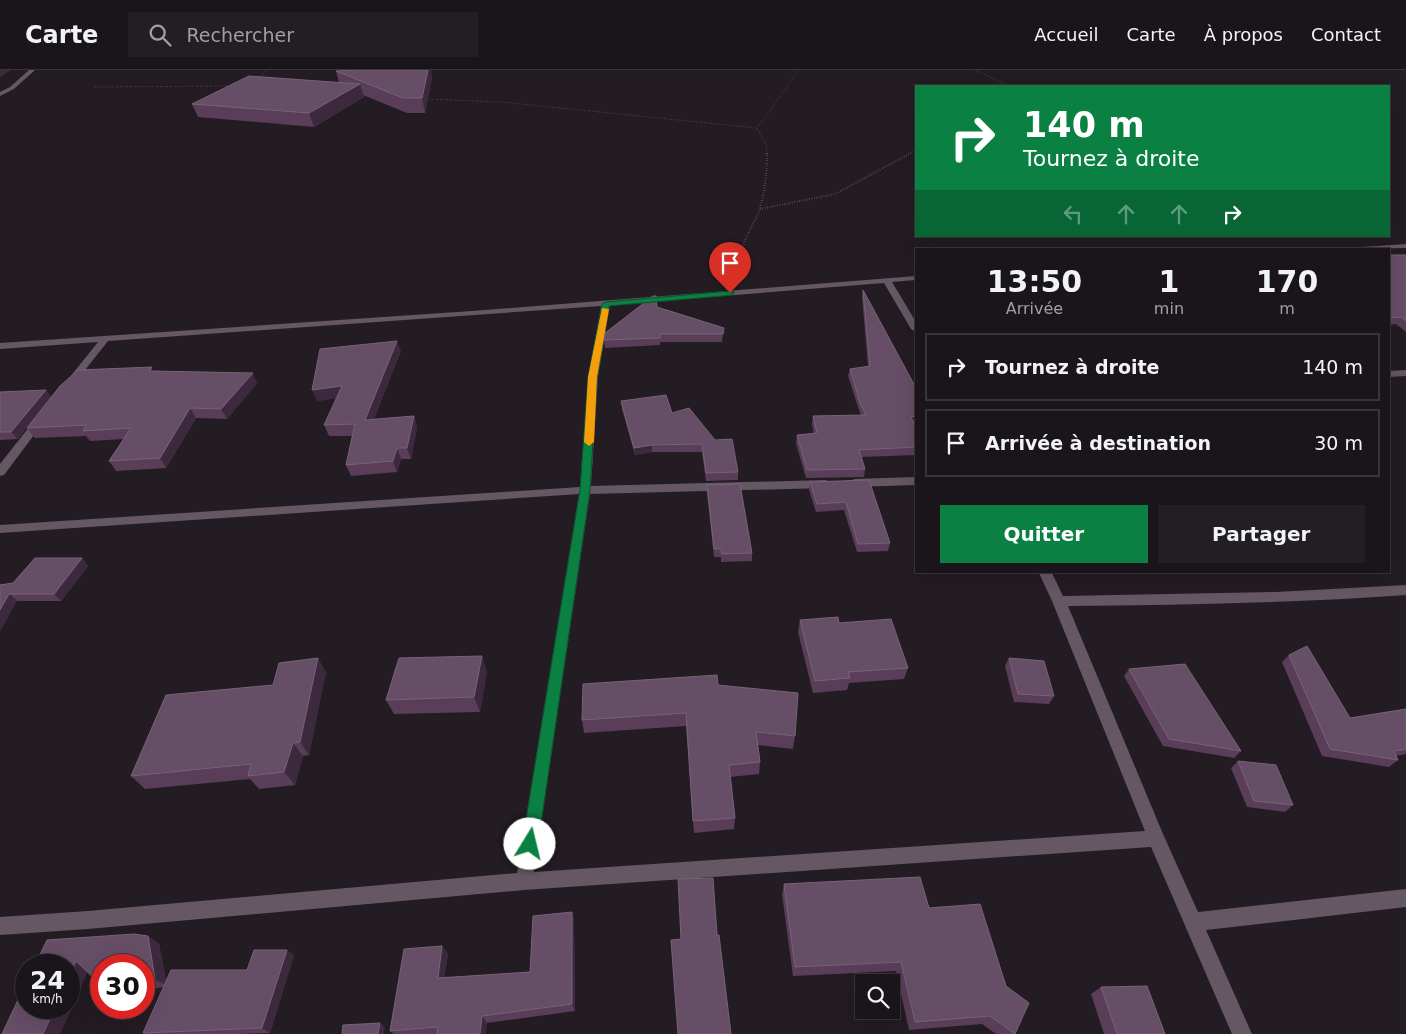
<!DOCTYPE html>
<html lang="fr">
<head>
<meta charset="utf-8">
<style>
  :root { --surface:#1a151a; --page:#231e23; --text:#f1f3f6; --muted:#9f9fa2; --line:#383439; --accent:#0b8043 }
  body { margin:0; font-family:"DejaVu Sans",sans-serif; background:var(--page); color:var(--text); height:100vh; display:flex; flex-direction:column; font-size:19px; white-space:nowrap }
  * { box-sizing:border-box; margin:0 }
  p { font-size:16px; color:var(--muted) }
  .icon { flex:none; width:28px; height:28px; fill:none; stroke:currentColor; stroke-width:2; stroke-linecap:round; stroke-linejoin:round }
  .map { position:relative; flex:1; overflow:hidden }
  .drawer { position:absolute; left:915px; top:178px; width:475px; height:325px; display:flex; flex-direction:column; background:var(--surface); border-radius:0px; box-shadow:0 5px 20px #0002,0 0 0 1px var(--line) }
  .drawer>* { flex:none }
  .hud { position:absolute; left:915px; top:15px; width:475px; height:152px; border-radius:0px; box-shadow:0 5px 20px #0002,0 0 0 1px var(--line); background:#0b8043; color:#fff; overflow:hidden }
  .buttons { position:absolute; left:855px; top:904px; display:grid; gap:10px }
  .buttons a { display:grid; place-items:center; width:45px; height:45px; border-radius:0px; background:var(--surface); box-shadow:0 5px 20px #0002,0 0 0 1px var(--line); font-size:25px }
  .speed { position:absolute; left:15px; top:884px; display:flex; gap:10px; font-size:25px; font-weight:700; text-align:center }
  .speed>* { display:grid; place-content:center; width:65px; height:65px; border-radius:50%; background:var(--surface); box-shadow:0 5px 20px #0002,0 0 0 1px var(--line); line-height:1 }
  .speed small { font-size:12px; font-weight:400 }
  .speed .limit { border:8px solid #d22; background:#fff; color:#111 }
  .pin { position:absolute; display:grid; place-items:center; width:42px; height:42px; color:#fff; margin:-51px -21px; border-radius:50% 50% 50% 0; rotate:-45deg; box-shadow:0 0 5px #0007 }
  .pin .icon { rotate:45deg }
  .me { position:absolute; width:55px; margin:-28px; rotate:9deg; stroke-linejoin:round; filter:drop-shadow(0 0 4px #0008) }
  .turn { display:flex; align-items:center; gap:18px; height:105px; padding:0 25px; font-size:22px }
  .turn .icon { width:65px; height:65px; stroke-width:2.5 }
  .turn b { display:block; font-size:35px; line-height:42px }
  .lanes { display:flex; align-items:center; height:48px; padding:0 25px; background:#0003; justify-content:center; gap:25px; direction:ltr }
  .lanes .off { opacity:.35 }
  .eta { display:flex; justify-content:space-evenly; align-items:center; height:85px; text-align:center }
  .eta b { font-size:30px; font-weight:800; line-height:35px }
  .action { display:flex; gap:10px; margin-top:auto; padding:10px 25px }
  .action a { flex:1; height:58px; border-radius:0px; background:var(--accent); color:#fff; font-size:20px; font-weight:800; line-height:58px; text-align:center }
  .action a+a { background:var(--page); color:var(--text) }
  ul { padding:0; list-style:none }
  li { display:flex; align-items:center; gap:15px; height:68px; margin:0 10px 8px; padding:0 15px; border:2px solid var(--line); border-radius:0px }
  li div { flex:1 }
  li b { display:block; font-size:19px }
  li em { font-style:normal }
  header { display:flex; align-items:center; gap:30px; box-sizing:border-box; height:70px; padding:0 25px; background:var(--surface); border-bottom:1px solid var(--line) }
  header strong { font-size:24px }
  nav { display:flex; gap:28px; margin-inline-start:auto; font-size:18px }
  .search { width:350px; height:45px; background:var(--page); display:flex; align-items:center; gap:12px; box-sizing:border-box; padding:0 18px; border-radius:0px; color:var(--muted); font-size:19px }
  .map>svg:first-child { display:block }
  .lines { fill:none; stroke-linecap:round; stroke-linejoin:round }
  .path-far2 { stroke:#716a71; stroke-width:1; stroke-dasharray:0.5 2; stroke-linecap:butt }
  .path-far1 { stroke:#716a71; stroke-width:2; stroke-dasharray:0.5 2; stroke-linecap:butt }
  .path { stroke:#716a71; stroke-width:2.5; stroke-dasharray:0.5 2.5; stroke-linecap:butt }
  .street { fill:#655764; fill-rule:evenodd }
  .wall { fill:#593d59 }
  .shaded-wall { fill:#3d293d }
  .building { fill:#664e66; stroke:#786378 }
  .route { fill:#0b8043; stroke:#07532c }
  .slow { fill:#f59e0b }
</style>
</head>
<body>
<header>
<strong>Carte</strong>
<div class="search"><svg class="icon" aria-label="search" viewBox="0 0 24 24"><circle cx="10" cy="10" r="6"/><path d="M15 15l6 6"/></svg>Rechercher</div>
<nav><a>Accueil</a><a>Carte</a><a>À propos</a><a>Contact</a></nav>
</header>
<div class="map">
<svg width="1406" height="964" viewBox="0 0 1406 964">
  <rect width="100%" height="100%" fill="#231c23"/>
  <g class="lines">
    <path class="path-far2" d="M975,0L1009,16
      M259,10L266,0
      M95,17L233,16
      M425,29L501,32L757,58L799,0
      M757,58L766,75L767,84
      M908,84L916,80"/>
    <path class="path-far1" d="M760,139L835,124L911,83
      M741,189C741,169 754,157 760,138C765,121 767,101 767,83"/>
    <path class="path" d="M741,188L743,199"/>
    <path class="street" d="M29,0H35L14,19L0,26V22L10,17Z
      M1406,174V178L1358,179L1362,177Z
      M916,206V210L892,212L916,252V262L911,259L884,213L610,235L598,307L591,416L826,410L832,414L826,418L590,424L534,802L1145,761L1052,531L1038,501H1051L1063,526L1276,522L1406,515V525C1293,533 1181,535 1068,536L1163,764L1198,842L1406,819V837L1206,860L1252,964H1232L1151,777L524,820L88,859L0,865V847L88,841L517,803L579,424L0,463V455L580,417L588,307L601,236L108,271L74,314L71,315L66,312L98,272L0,279V273L472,241Z
      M1406,300V306L1389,307V301Z
      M41,346L46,349L4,405L0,406V394L37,347Z
      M916,407V415L854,417L848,413L854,409Z"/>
  </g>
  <path class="wall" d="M336,1L432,7L425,43H407L363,25L364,27L314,57L198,47L192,34L339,13Z
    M1389,185H1406V262L1396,254L1389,255Z
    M863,220L916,318V354H915L916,358V385L862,387L865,399L864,407L806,408L796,373L797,365L814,364L812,354L813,346L861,345L859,340L848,306L850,299L868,296L862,227Z
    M657,237L724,258L722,272H660V275L605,278L604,270Z
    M401,281L374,349L414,346L417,357L411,389H401L397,402L351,406L346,395L352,366H329L324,355L337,328L317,331Z
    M154,301L257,313L227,349L196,348L166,398L116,401L109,391L124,369L90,371L86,366L35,368L27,358Z
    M46,320L51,327L18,369L0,370V322Z
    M621,331L672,343L738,402V410L706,411L702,382H652L635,385L622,339Z
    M869,410L890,473L888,481L857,482L844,440L816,442L809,420L810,412Z
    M707,415L752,483V491L721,492V487H714L707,423Z
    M82,488L88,496L61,531H17L0,515L13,513Z
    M800,550L839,553L908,598L904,609L849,613L847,620L813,623L798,562Z
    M1289,585L1350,648L1406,639V684L1396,686L1398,690L1389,697L1322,686L1282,592Z
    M1009,588L1054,626L1049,634L1014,632L1005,596Z
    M1129,599L1241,681L1234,688L1163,676L1124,606Z
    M487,601L480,642L394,644L386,630Z
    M326,602L309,685L303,686L295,715L259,719L250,709L145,719L131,706L273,615Z
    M718,615L795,666L793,679L758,675L760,692L759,704L730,707L735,748L734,759L694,763L686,656L584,663L582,650Z
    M1238,691L1293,735L1285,742L1247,737L1231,698Z
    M784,814L929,838L1015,964H996L982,954L909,960L896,901L793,906L782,824Z
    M572,842L574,850L575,941L487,953L437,964H394L390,961L442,876L448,884L444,908L530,902Z
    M148,866L159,874L166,911L247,900L294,885L270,963L241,964H145L143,963L164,917L144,920V895L87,902L60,964L69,895Z
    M1101,917L1165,964H1104L1091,924Z"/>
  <path class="shaded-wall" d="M0,0H11L0,7Z
    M428,0H431L432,7L425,43L422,28Z
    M360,14L364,27L314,57L309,43Z
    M397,271L401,281L369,361L365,350Z
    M253,303L257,313L227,349L221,339Z
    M342,316L346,327L317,331L312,320Z
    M46,320L51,327L18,369L11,362Z
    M190,338L196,348L166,398L160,388Z
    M414,346L417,357L411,389L407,378Z
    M916,346V354L910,355L911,347Z
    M652,375V382L635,385L634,378Z
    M397,378L401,389L397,402L393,391Z
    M82,488L88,496L61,531L54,524Z
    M9,524L17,531L0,562V540Z
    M482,586L487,601L480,642L474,627Z
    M318,588L326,602L309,685L300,672Z
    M293,673L303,686L295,715L284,702Z
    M572,842L574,850L575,941L572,934Z
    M148,866L159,874L167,916L155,909Z
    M442,876L448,884L443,915L438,908Z
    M287,880L294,885L270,963L262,958Z
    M76,891L89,898L60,964H43L55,938H69V906Z
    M482,946L487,953L486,964H480Z
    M380,953L385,957L384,964H378Z"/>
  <path class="building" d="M352,0H428L422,28H403L336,1Z
    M249,6L360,14L309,43L192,34Z
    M1389,185H1406V251L1401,247L1389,248Z
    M863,220L916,318V346L911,347L916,358V377L859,380L865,399L807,400L797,365L817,363L813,346L866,345L860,333L850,299L870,296Z
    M653,226H656L657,237L724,258L723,264H660V268L604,270L605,263Z
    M397,271L365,350L414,346L407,378H397L393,391L346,395L355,354L324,355L342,316L312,320L320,279Z
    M152,297L150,301L253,303L221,339L190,338L160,388L109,391L131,358L83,361L86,355L27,358L60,316L78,300Z
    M46,320L11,362H0V322Z
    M666,325L672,343L689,338L715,370L732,369L738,402L706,403L702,374L652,375L634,378L621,331Z
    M869,410L890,473L858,474L846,432L817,434L810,412Z
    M740,414L752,483L722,484L721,479H714L707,415Z
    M35,488H82L54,524H9L0,540V515L13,513Z
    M838,547L839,553L891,549L908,598L848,602L850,608L815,611L800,550Z
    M1307,576L1350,648L1406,639V679L1394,681L1398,690L1330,679L1289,585Z
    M482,586L474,627L386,630L399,588Z
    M318,588L300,672L293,673L284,702L248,706L251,694L131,706L166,625L273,615L279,593Z
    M1009,588L1044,591L1054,626L1018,624Z
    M1185,594L1241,681L1169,669L1129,599Z
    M717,605L718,615L798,623L795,666L756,662L760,692L729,695L735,748L693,751L686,643L582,650L583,614Z
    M1238,691L1276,695L1293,735L1254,731Z
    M920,807L929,838L980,834L1006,916L1029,933L1015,964L990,946L915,952L901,892L795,897L784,814Z
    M713,808L717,865H719L731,964H678L671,870L681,869L678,809Z
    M572,842V934L482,946L480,964H437L438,957L390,961L404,879L442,876L438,908L530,902L533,846Z
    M134,864L148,866L155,909L144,911V895H101V915L76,891L69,906V895H35L47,870Z
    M254,880H287L262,958L143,963L171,900H247Z
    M26,913V938H55L43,964H2Z
    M1147,916L1165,964H1117L1101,917Z
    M380,953L378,964H342L343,955Z"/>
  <path class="route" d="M730,221H733V225L609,236L597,307L590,420L538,774L536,780L530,782L525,780L522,774L580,420L588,307L602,234L606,232Z"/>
  <path class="slow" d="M602,238L609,239L597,307L594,372L589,376L584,372L588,307Z"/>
</svg>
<div class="buttons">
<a><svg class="icon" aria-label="search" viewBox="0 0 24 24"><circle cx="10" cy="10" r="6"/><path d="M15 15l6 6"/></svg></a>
</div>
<div class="speed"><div>24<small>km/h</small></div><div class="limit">30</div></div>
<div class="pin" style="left:730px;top:223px;background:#d93025"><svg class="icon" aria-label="arrive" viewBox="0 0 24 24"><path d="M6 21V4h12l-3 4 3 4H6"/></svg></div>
<svg class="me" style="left:530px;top:774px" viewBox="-20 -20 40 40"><circle r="19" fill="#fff"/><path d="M0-13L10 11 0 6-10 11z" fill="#0b8043"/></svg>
<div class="hud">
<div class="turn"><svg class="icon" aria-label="right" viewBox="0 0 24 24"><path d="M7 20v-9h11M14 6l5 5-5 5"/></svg><div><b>140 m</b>Tournez à droite</div></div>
<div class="lanes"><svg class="icon off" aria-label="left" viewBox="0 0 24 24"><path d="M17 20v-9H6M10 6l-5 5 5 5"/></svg><svg class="icon off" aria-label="ahead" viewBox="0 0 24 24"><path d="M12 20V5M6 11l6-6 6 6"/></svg><svg class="icon off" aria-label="ahead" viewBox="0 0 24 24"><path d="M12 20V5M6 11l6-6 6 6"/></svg><svg class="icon" aria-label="right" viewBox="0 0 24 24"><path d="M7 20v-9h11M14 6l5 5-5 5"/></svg></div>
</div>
<section class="drawer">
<div class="eta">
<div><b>13:50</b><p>Arrivée</p></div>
<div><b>1</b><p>min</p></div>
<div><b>170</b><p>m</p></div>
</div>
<ul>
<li><svg class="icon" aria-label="right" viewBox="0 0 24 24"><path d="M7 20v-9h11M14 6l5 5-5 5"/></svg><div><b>Tournez à droite</b></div><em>140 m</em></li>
<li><svg class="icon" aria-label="arrive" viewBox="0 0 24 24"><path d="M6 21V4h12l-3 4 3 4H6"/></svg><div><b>Arrivée à destination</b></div><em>30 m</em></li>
</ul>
<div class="action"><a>Quitter</a><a>Partager</a></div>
</section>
</div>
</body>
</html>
